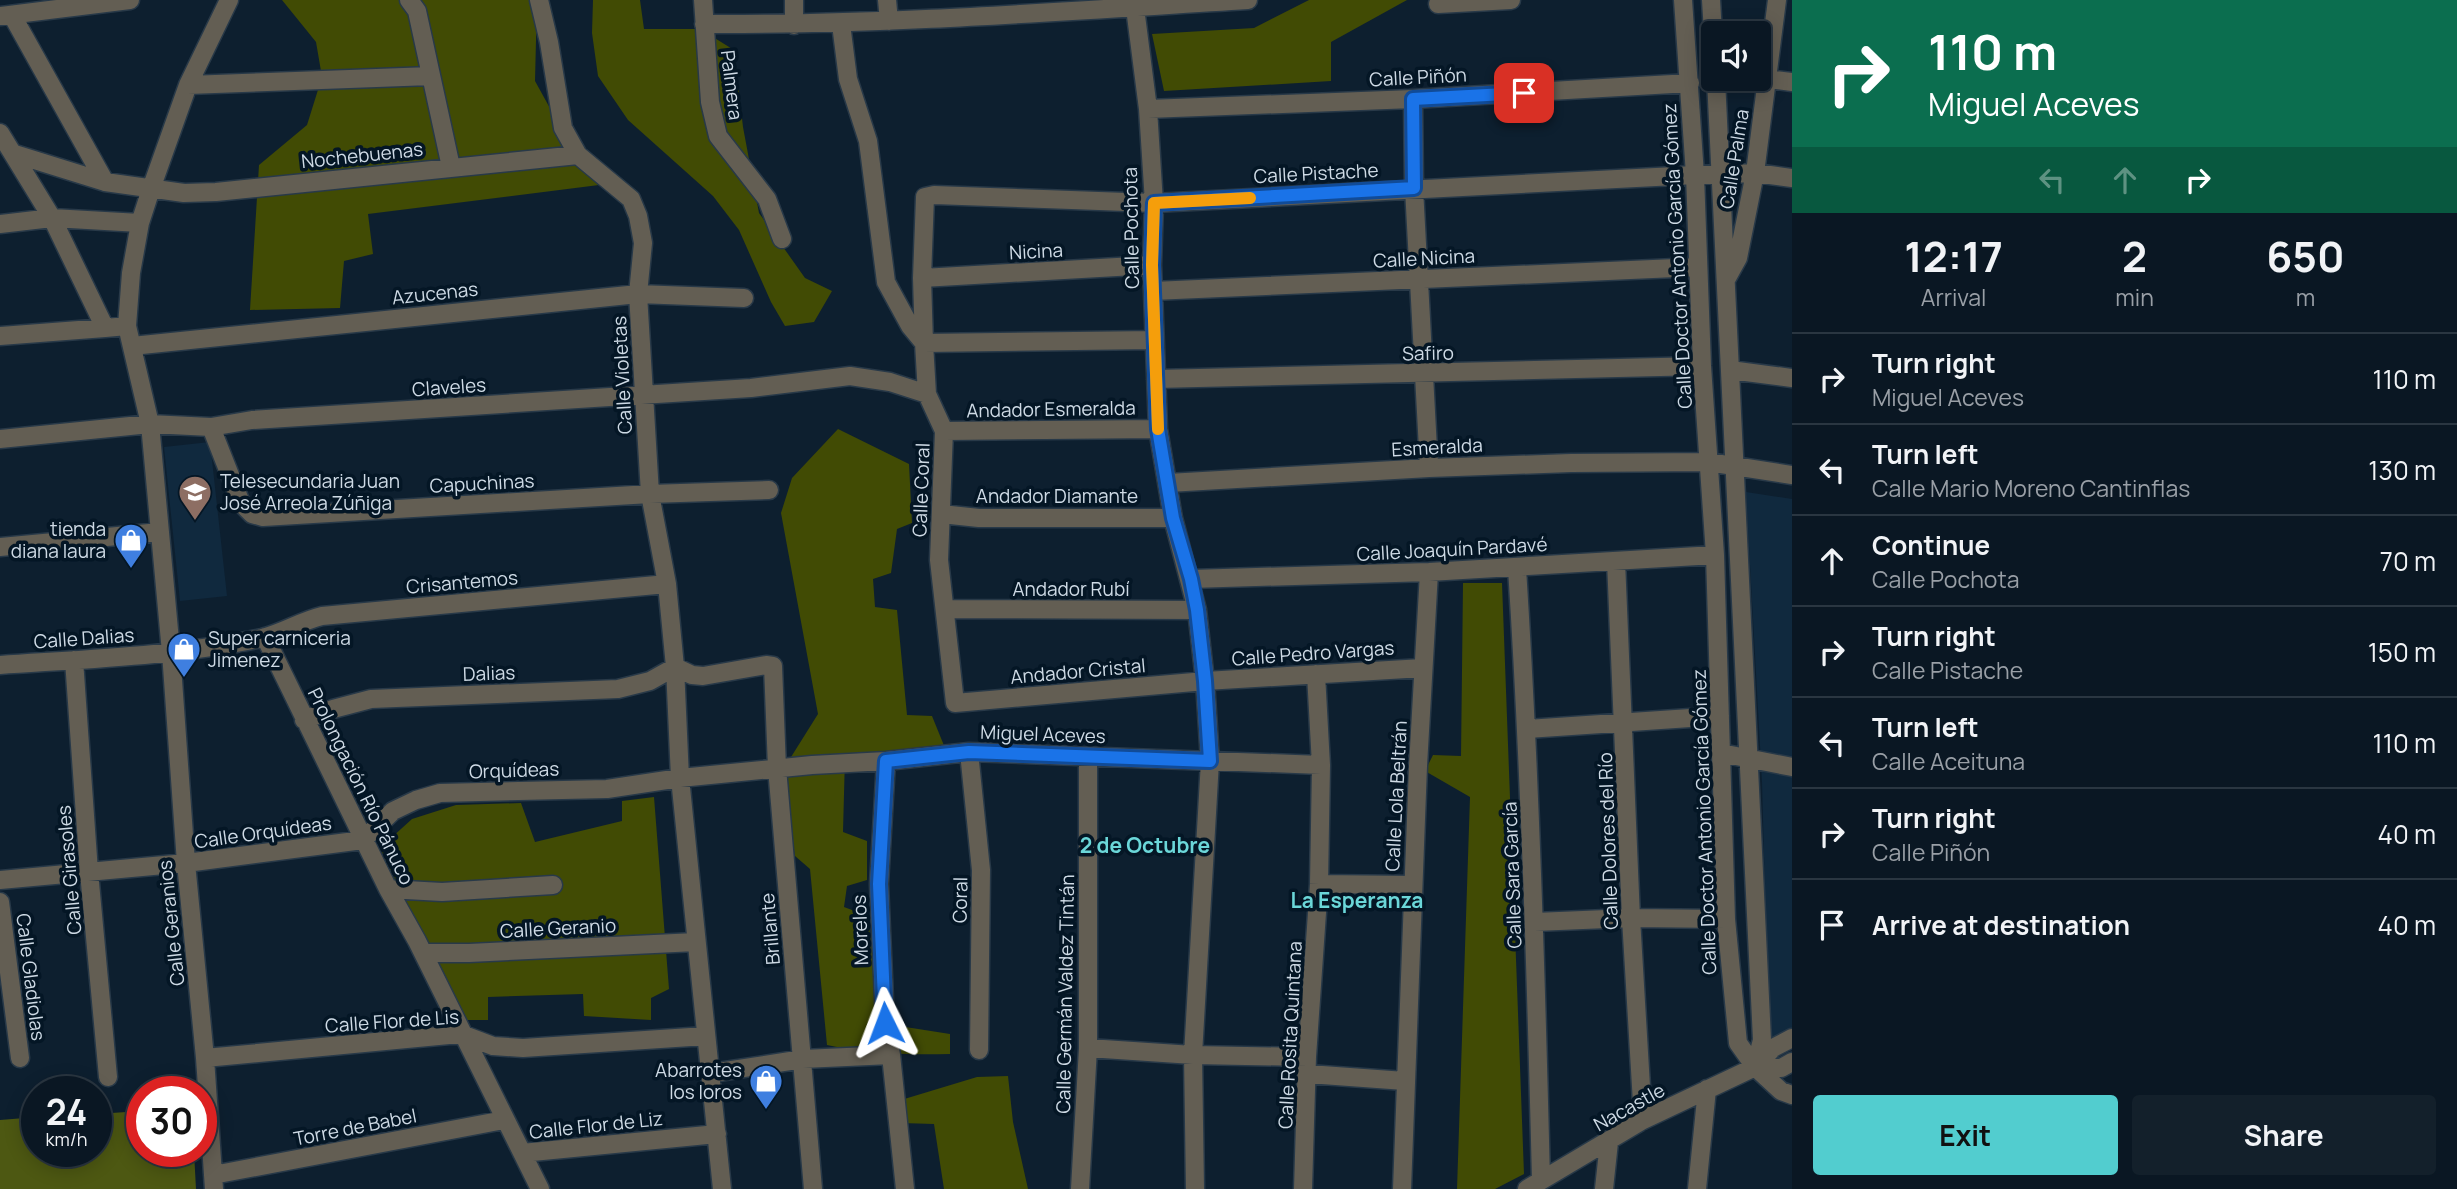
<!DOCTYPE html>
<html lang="en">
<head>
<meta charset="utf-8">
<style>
  :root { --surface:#0a1723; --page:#13202b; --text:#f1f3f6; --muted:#999fa6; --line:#2a3641; --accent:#52cdcf }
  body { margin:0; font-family:Manrope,sans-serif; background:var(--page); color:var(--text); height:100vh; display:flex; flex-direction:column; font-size:26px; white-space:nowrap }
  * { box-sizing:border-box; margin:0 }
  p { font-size:23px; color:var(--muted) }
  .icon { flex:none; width:38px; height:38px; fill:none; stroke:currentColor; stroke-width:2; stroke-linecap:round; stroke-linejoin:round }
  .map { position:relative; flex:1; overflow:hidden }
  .panel { display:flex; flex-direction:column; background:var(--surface); width:665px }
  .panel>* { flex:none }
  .top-card { background:#0b6e4f; color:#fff; overflow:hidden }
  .tools { position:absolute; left:1701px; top:21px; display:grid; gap:14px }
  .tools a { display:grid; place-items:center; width:70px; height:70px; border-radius:7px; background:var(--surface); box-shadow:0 4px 18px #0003,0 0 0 2px var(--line); font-size:35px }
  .speed { position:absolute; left:21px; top:1076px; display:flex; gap:14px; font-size:35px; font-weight:700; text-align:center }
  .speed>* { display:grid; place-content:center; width:91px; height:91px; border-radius:50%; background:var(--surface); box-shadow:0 4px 18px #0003,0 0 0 2px var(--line); line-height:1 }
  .speed small { font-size:18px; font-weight:400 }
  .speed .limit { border:10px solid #d22; background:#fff; color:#111 }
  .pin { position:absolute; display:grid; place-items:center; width:60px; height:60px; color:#fff; margin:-30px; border-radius:14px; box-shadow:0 4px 10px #0006 }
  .me { position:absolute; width:77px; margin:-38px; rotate:357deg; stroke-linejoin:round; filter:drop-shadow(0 0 5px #0008) }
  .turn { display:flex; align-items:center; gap:24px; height:147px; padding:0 21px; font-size:32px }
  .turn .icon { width:91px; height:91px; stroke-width:2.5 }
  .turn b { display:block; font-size:49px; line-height:60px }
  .lanes { display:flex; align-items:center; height:66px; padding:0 21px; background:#0003; justify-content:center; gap:35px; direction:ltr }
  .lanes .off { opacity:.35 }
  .eta { display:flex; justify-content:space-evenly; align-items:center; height:119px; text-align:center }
  .eta b { font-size:42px; font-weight:700; line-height:49px }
  .cta { display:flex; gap:14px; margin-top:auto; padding:14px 21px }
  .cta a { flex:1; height:80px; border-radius:7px; background:var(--accent); color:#111; font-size:28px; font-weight:700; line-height:80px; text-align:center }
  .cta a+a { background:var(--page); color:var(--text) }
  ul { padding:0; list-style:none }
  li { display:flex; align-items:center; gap:21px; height:91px; padding:0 21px; border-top:2px solid var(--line) }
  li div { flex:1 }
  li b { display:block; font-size:26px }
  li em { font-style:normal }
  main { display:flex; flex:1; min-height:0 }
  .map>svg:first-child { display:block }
  .built { fill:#10293e }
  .green { fill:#414b04 }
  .forest { fill:#4d5812 }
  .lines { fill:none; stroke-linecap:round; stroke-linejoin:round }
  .minor-casing { stroke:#283948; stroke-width:21 }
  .minor { stroke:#635e53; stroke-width:18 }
  .route-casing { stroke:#114b97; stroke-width:18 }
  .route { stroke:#1a73e8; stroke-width:12 }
  .slow { stroke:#f59e0b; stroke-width:12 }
  .labels { text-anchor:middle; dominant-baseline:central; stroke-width:7; stroke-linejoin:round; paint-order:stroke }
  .street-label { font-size:19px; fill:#cedae5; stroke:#041625 }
  .poi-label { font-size:19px; fill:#cedae5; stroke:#041625; text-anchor:start }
  .neighbourhood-label { font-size:21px; font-weight:bold; fill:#6bd7d9; stroke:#041625 }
</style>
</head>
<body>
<main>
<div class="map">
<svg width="1792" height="1189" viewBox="0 0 1792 1189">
  <rect width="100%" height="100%" fill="#0d1f2f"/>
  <path class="built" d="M210,442L227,596L180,601L164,447Z
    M1746,492L1792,499V1032L1769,1043L1762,782Z"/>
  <path class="green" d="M282,0H537L535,81L562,130L599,185L368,214L373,254L344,261L340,308L250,310L259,165L307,125L322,77L316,42Z
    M593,0H640L644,29H700L734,50L743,127L759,213L805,278L832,291L814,322L785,326L771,302L739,230L713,196L628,120L598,76L592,33Z
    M1309,0H1407L1331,42V81L1164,91L1152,34L1254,28Z
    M838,429L909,464L912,523L897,529L891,573L873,579L875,607L897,610L907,715L932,716L945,748L845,757L843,832L867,841V880L847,886L844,907L868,916L880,1023L950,1034V1054C908,1055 868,1054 827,1045L810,869L795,856L781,773L818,714L781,513L792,478Z
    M1463,583H1502L1524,1174L1495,1189H1457L1470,797L1425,771L1433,755L1461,756Z
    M654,797L669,989L651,998V1020L584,1016L583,994L488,997V1020H464L380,848L412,819L456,805L521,803L535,842L622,821V801Z
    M1008,1076L1013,1122L1028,1189H944L934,1124L901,1123V1100L977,1077Z"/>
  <path class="forest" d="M142,1111V1152H194L196,1189H0V1120L37,1117V1152H96V1114Z"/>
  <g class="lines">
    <defs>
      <path id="minor" d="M409,0L417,11L451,167
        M539,0L549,42L563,128L578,155L631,199L638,216L643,243L638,294L650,494L667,584L675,667L680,778L722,1189
        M703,0L710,102L718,136L767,199L782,239
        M794,0V25
        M887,0L889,21
        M1134,0L1148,109L1154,203L1152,265L1158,429L1173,518L1197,610L1205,681L1210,761L1193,1055L1195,1189
        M1683,0L1695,175L1702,366L1715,555L1726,919L1738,1043L1755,1067L1781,1091L1792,1095
        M1711,0L1713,33
        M1438,4L1511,0
        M12,15L105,182
        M0,16L130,0
        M704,24C886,25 1067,11 1248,0
        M841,24L848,79L868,141L886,282L910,326L924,343L1154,340
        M1716,79L1762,1040L1755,1067
        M1768,79L1792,82
        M188,85L431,76
        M1413,99L1414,188L1429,468
        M1148,109L1413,99L1690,83
        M0,133L52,218L105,328L127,326
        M15,154L105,182L184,193L216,192L578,155
        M0,224L52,218L140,223
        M922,278L1152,265
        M1727,278L1738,258L1755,173L1777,0
        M1153,291L1698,267
        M0,336L105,328
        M132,346L638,294L744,298
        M1730,370L1792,378
        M1156,379L1702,366
        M211,427L241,503L252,514L263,517L650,494L769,490
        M944,431L1158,429
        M0,439L150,424L211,427L252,420L751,388L850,376L890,382L927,394
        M1168,483L1429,468L1571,463L1708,462L1792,475
        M941,514L979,518H1173
        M0,547L160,532
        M1616,561L1631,918L1643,1120
        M1517,568C1530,772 1536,976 1541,1180
        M1191,579L1429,572L1715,555
        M945,609L1197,610
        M265,637L388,889L417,941L540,1189
        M74,660L89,872L108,1077
        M0,665C87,659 176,656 262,638C283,633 301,621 322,616L667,584
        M1423,668L1205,681L955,703L939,560L944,431L927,394L924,343L922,278L925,197L934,195L1154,203L1695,175L1755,173L1792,178
        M304,720L333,709L371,699L618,689L650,681L675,667L692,675L703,676L766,665L773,666L777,768L813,1189
        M1527,729L1720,716
        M969,752L981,870L979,1050
        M1721,753L1792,767
        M886,761L879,884L885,1023L891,1055L905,1189
        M0,880L186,863L363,840L393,811L416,800L440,793L607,789L680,778L812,765L886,761L969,752L1321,765
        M1319,884L1413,885
        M388,889L442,892L553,885
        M0,902L20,1058
        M1535,922L1631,918L1726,919
        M423,953H469L696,942
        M1088,1048L1193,1055L1307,1057
        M205,1058L449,1035H464L493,1046L523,1048L706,1036
        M1755,1067L1781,1068L1792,1062
        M712,1073L803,1059L891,1055
        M1308,1074L1405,1081
        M522,1153L717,1134
        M213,1175L504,1120
        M214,1189L205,1058L186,863L171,652L150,424L127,326L131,273L140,223L151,189L188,85L229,0
        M1080,1189L1088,1048V757
        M1303,1189L1307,1057L1319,884L1321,765L1316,674
        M1402,1189L1418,766L1429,572
        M1527,1189L1643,1120L1755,1067L1773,1048L1792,1038
        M1604,1189L1609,1142
        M1697,1189L1707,1089"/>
    </defs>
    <use href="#minor" class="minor-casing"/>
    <use href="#minor" class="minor"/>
  </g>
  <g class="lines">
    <defs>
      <path id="route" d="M885,1023L879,884L886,761L969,752L1210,761L1205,681L1197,610L1191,579L1173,518L1158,429L1152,265L1154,203L1414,188L1413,99L1524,93"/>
    </defs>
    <use href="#route" class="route-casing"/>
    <use href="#route" class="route"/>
    <path class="slow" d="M1158,429L1152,265L1154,203L1250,198"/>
  </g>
  <defs>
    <symbol id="school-pin" viewBox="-11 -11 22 30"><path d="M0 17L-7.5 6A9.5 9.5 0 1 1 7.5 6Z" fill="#8d6e63" stroke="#041625"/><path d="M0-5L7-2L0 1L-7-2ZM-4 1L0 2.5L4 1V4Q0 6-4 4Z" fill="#fff"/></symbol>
    <symbol id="shop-pin" viewBox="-11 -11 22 30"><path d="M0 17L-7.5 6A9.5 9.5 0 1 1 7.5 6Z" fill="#3f7fe0" stroke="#041625"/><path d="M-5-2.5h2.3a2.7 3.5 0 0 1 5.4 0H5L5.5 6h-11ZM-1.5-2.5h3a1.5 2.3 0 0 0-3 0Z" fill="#fff"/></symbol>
  </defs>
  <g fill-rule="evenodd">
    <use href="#school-pin" x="176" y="473" width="38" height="52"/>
    <use href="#shop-pin" x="112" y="521" width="38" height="52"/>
    <use href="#shop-pin" x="165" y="630" width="38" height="52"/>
    <use href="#shop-pin" x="747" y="1062" width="38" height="52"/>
  </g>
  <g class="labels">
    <g class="street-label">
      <text transform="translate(1418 77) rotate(-3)">Calle Piñón</text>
      <text transform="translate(732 85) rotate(83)">Palmera</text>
      <text transform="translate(362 155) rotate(-6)">Nochebuenas</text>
      <text transform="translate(1734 159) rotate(-81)">Calle Palma</text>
      <text transform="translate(1316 173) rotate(-3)">Calle Pistache</text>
      <text transform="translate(1131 228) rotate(-91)">Calle Pochota</text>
      <text transform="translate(1036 251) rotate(-3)">Nicina</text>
      <text transform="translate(1677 256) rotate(-93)">Calle Doctor Antonio García Gómez</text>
      <text transform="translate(1424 258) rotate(-3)">Calle Nicina</text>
      <text transform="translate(435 293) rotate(-6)">Azucenas</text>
      <text transform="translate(1428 353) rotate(-1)">Safiro</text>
      <text transform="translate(622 375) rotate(-93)">Calle Violetas</text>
      <text transform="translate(449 387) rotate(-4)">Claveles</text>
      <text transform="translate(1051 409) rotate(-1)">Andador Esmeralda</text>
      <text transform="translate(1437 447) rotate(-3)">Esmeralda</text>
      <text transform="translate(482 483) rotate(-3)">Capuchinas</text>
      <text transform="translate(921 490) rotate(-88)">Calle Coral</text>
      <text x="1057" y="496">Andador Diamante</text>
      <text transform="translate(1452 549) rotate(-3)">Calle Joaquín Pardavé</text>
      <text transform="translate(462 582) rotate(-5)">Crisantemos</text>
      <text x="1071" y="589">Andador Rubí</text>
      <text transform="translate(84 638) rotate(-4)">Calle Dalias</text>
      <text transform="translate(1313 653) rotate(-4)">Calle Pedro Vargas</text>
      <text transform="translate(1078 671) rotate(-5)">Andador Cristal</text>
      <text transform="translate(489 673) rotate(-2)">Dalias</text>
      <text transform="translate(1043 734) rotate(2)">Miguel Aceves</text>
      <text transform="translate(514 770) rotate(-2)">Orquídeas</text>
      <text transform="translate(361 786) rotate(64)">Prolongación Río Pánuco</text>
      <text transform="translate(1396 796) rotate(-87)">Calle Lola Beltrán</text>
      <text transform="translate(1704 822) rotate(-92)">Calle Doctor Antonio García Gómez</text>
      <text transform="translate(263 832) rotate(-8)">Calle Orquídeas</text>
      <text transform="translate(1608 841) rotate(-92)">Calle Dolores del Río</text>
      <text transform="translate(69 870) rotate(-95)">Calle Girasoles</text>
      <text transform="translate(1512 875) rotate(-92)">Calle Sara García</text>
      <text transform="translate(960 900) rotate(-89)">Coral</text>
      <text transform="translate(171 923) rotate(-96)">Calle Geranios</text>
      <text transform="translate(558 928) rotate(-3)">Calle Geranio</text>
      <text transform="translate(770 929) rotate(-95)">Brillante</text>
      <text transform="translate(860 930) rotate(-92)">Morelos</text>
      <text transform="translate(31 977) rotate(83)">Calle Gladiolas</text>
      <text transform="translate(1065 994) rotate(-89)">Calle Germán Valdez Tintán</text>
      <text transform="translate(392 1021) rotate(-4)">Calle Flor de Lis</text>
      <text transform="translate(1290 1035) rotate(-87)">Calle Rosita Quintana</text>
      <text transform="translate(1629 1107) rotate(-29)">Nacastle</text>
      <text transform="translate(596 1125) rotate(-6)">Calle Flor de Liz</text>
      <text transform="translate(355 1127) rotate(-11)">Torre de Babel</text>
    </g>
    <g class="poi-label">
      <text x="220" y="481">Telesecundaria Juan<tspan x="220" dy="22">José Arreola Zúñiga</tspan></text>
      <text x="106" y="529" text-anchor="end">tienda<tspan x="106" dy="22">diana laura</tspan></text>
      <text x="208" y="638">Super carniceria<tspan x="208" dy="22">Jimenez</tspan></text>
      <text x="742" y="1070" text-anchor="end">Abarrotes<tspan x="742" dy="22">los loros</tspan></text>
    </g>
    <g class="neighbourhood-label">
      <text x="1145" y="845">2 de Octubre</text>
      <text x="1357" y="900">La Esperanza</text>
    </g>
  </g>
</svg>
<div class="tools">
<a><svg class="icon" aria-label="sound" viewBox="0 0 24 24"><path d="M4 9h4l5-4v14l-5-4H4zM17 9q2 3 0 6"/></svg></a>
</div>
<div class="speed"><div>24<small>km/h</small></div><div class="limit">30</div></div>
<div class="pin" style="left:1524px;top:93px;background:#d93025"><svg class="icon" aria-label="arrive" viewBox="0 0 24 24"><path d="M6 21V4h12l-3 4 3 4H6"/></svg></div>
<svg class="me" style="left:885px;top:1023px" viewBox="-20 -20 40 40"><path d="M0-17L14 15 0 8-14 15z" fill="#1a73e8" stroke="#fff" stroke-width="4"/></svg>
</div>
<section class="panel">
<div class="top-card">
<div class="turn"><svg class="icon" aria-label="right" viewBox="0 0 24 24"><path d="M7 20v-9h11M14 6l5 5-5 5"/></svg><div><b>110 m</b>Miguel Aceves</div></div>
<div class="lanes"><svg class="icon off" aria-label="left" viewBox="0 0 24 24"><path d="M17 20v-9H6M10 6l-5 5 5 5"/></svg><svg class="icon off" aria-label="ahead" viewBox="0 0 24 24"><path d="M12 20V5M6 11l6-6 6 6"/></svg><svg class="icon" aria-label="right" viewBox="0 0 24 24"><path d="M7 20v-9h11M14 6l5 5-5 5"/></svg></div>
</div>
<div class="eta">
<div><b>12:17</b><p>Arrival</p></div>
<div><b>2</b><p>min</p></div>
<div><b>650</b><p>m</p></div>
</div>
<ul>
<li><svg class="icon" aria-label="right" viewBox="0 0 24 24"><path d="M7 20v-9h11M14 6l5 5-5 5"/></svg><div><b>Turn right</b><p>Miguel Aceves</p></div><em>110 m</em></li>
<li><svg class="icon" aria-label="left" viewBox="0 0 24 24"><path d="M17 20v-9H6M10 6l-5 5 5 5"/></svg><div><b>Turn left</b><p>Calle Mario Moreno Cantinflas</p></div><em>130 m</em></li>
<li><svg class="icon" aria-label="ahead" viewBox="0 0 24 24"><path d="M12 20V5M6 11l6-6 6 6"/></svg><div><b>Continue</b><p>Calle Pochota</p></div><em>70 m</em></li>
<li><svg class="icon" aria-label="right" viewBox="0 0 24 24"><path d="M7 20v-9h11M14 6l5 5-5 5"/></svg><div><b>Turn right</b><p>Calle Pistache</p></div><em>150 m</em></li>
<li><svg class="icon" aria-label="left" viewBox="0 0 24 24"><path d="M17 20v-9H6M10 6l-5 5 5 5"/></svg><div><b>Turn left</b><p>Calle Aceituna</p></div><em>110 m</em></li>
<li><svg class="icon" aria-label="right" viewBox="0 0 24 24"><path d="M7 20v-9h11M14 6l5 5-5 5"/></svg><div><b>Turn right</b><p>Calle Piñón</p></div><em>40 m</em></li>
<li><svg class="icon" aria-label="arrive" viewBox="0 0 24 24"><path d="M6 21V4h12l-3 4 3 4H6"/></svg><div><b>Arrive at destination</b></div><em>40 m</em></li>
</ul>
<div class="cta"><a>Exit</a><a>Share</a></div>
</section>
</main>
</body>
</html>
